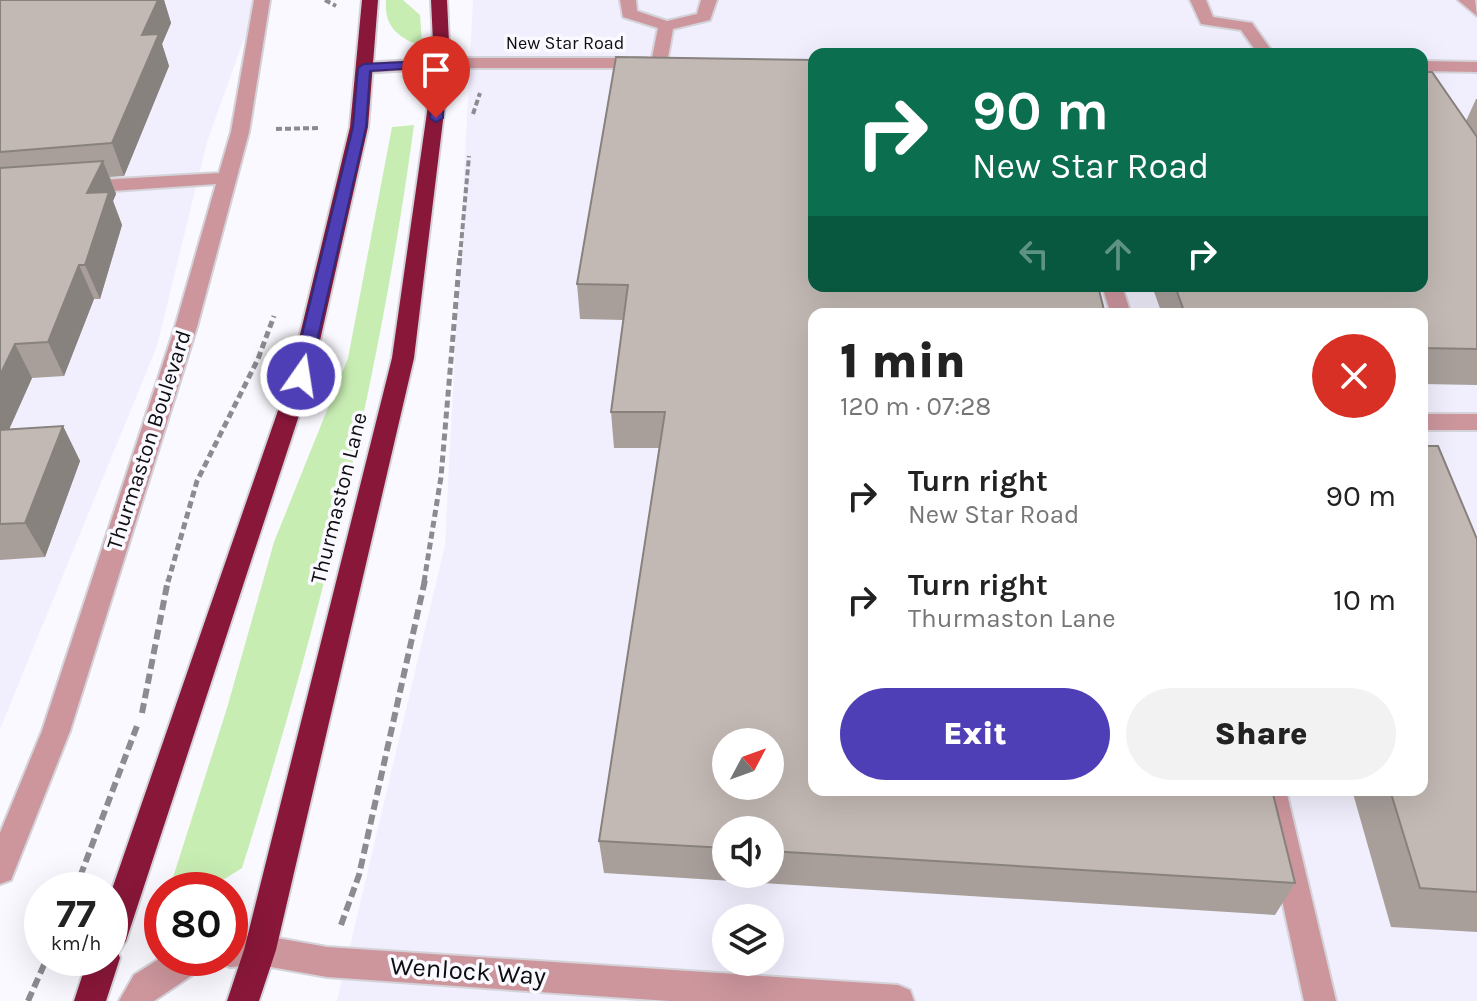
<!DOCTYPE html>
<html lang="en">
<head>
<meta charset="utf-8">
<style>
  :root { --surface:#fff; --page:#f2f2f2; --text:#222; --muted:#767676; --accent:#4f3fb6 }
  body { margin:0; font-family:Karla,sans-serif; background:var(--page); color:var(--text); height:100vh; display:flex; flex-direction:column; font-size:30px; white-space:nowrap }
  * { box-sizing:border-box; margin:0 }
  p { font-size:26px; color:var(--muted) }
  .icon { flex:none; width:44px; height:44px; fill:none; stroke:currentColor; stroke-width:2; stroke-linecap:round; stroke-linejoin:round }
  .map { position:relative; flex:1; overflow:hidden }
  .side { position:absolute; left:808px; top:308px; width:620px; height:488px; display:flex; flex-direction:column; background:var(--surface); border-radius:16px; box-shadow:0 8px 32px #0002 }
  .side>* { flex:none }
  .top-card { position:absolute; left:808px; top:48px; width:620px; height:244px; border-radius:16px; box-shadow:0 8px 32px #0002; background:#0b6e4f; color:#fff; overflow:hidden }
  .needle { width:52px; rotate:49deg }
  .tools { position:absolute; left:712px; top:728px; display:grid; gap:16px }
  .tools a { display:grid; place-items:center; width:72px; height:72px; border-radius:50%; background:var(--surface); box-shadow:0 8px 32px #0002; font-size:40px }
  .speed { position:absolute; left:24px; top:872px; display:flex; gap:16px; font-size:40px; font-weight:700; text-align:center }
  .speed>* { display:grid; place-content:center; width:104px; height:104px; border-radius:50%; background:var(--surface); box-shadow:0 8px 32px #0002; line-height:1 }
  .speed small { font-size:20px; font-weight:400 }
  .speed .limit { border:12px solid #d22; background:#fff; color:#111 }
  .pin { position:absolute; display:grid; place-items:center; width:68px; height:68px; color:#fff; margin:-82px -34px; border-radius:50% 50% 50% 0; rotate:-45deg; box-shadow:0 0 8px #0007 }
  .pin .icon { rotate:45deg }
  .me { position:absolute; width:88px; margin:-44px; rotate:13deg; stroke-linejoin:round; filter:drop-shadow(0 0 6px #0008) }
  .turn { display:flex; align-items:center; gap:28px; height:168px; padding:0 32px; font-size:36px }
  .turn .icon { width:104px; height:104px; stroke-width:2.5 }
  .turn b { display:block; font-size:56px; line-height:68px }
  .lanes { display:flex; align-items:center; height:76px; padding:0 32px; background:#0003; justify-content:center; gap:40px; direction:ltr }
  .lanes .off { opacity:.35 }
  .round { display:grid; place-items:center; flex:none; width:84px; height:84px; border-radius:42px; background:var(--page) }
  .head { display:flex; align-items:center; justify-content:space-between; height:136px; padding:0 32px }
  h1 { font-size:48px; font-weight:800; line-height:60px }
  .cta { display:flex; gap:16px; margin-top:auto; padding:16px 32px }
  .cta a { flex:1; height:92px; border-radius:48px; background:var(--accent); color:#fff; font-size:32px; font-weight:800; line-height:92px; text-align:center }
  .cta a+a { background:var(--page); color:var(--text) }
  ul { padding:0; list-style:none }
  li { display:flex; align-items:center; gap:24px; height:104px; padding:0 32px }
  li div { flex:1 }
  li b { display:block; font-size:30px }
  li em { font-style:normal }
  .map>svg:first-child { display:block }
  .built { fill:#f1effd; fill-rule:evenodd }
  .green { fill:#c8edb3 }
  .lines { fill:none; stroke-linecap:round; stroke-linejoin:round }
  .lane-casing { stroke:#d4d3d9; stroke-width:4 }
  .street-casing { stroke:#d4d3d9; stroke-width:4 }
  .highway-casing { stroke:#d4d3d9; stroke-width:4 }
  .path-far2 { stroke:#8c8c90; stroke-width:4; stroke-dasharray:6 3; stroke-linecap:butt }
  .path-far1 { stroke:#8c8c90; stroke-width:5; stroke-dasharray:7 4; stroke-linecap:butt }
  .path { stroke:#8c8c90; stroke-width:6; stroke-dasharray:10 5; stroke-linecap:butt }
  .lane { fill:#cd969d; fill-rule:evenodd }
  .street { fill:#cd969d; fill-rule:evenodd }
  .highway { fill:#891739; fill-rule:evenodd }
  .wall { fill:#a89f9b; fill-rule:evenodd }
  .shaded-wall { fill:#88827e }
  .building { fill:#c3b9b4; stroke:#88827e; stroke-width:2; fill-rule:evenodd }
  .route { fill:#4f3fb6; stroke:#332976; stroke-width:2 }
  .labels { text-anchor:middle; dominant-baseline:central; stroke-width:7; stroke-linejoin:round; paint-order:stroke }
  .far-street-label { font-size:18px; fill:#0e0e11; stroke:#faf9ff }
  .street-label { font-size:22px; fill:#0e0e11; stroke:#faf9ff }
  .near-street-label { font-size:26px; fill:#0e0e11; stroke:#faf9ff }
</style>
</head>
<body>
<div class="map">
<svg width="1477" height="1001" viewBox="0 0 1477 1001">
  <rect width="100%" height="100%" fill="#faf9ff"/>
  <path class="built" d="M0,0H258L207,142L157,346L0,729Z
    M473,0H1477V1001H337L445,545ZM814,54H1422V286H814ZM814,314H1422V790H814ZM726,742H770V786H726ZM726,830H770V874H726ZM726,918H770V962H726Z"/>
  <path class="green" d="M386,0H403L420,15L422,43L418,45C395,36 384,24 386,0Z
    M414,125C380,378 319,625 242,868L207,890H169L227,708L274,542L348,358L392,127Z"/>
  <g class="lines">
    <defs>
      <path id="lane" d="M620,0H636L637,11L667,21L697,14L701,0H717L710,20L673,29L667,63L659,68L651,63L658,28L623,17Z
        M1190,0H1206L1213,17L1252,23L1274,54H1258L1241,30L1201,24Z
        M1458,0H1475L1477,16Z
        M1102,286H1122L1131,314H1111Z
        M1422,414H1477V430H1422Z
        M1258,790H1286L1336,1001H1304Z"/>
      <path id="street" d="M254,0H270L249,132L197,327L70,731L11,880L0,884V833L42,731L175,327L216,184L83,193L74,187L83,181L219,173L231,132Z
        M442,58H646L654,63L646,68H442L364,73L356,68L364,63Z
        M1422,61L1477,62V72L1422,71Z
        M260,935L327,947L898,985L910,990L914,1001H669L327,977L260,965L230,967L219,963L217,958H230V937Z
        M162,957L206,958L201,969L154,1001H119L134,975Z"/>
      <path id="highway" d="M362,0H378L368,127L312,376L126,941L118,953L120,958L106,1001H74L88,958H110V895L290,376L350,127Z
        M431,0H447L450,63L414,358L276,950L259,1001H227L244,950L392,358L434,63Z"/>
    </defs>
    <use href="#lane" class="lane-casing"/>
    <use href="#street" class="street-casing"/>
    <use href="#highway" class="highway-casing"/>
    <path class="path-far2" d="M325,0L336,6
      M473,114L480,93
      M276,129L319,128
      M460,256L469,156"/>
    <path class="path-far1" d="M168,582L197,481L258,359L274,316
      M424,582L441,477L460,254"/>
    <path class="path" d="M142,713L168,580
      M75,890L137,726
      M341,925L359,875L425,580
      M28,1001L47,958"/>
    <use href="#lane" class="lane"/>
    <use href="#street" class="street"/>
    <use href="#highway" class="highway"/>
  </g>
  <path class="wall" d="M0,0H164L171,23L162,44L169,66L124,176L110,177L116,194L113,201L122,225L100,299H94L64,376L32,378L9,429L63,426L80,461L45,557L0,560Z
    M616,57L814,314L1295,883L1275,915L604,873L599,841L659,448H614L611,412L623,320L580,319L577,284ZM726,830H770V874H726Z
    M1476,99H1477V385L1422,384V314H1162L1152,286H1422L1466,121Z
    M1477,539V932L1391,927L1352,790H1422Z"/>
  <path class="shaded-wall" d="M147,0H164L171,23L162,44L169,66L124,176L112,143L142,35Z
    M103,161L116,194L113,201L122,225L100,299L85,265L87,193Z
    M79,265L94,299L64,376L48,342Z
    M15,344L32,378L0,450V375Z
    M63,426L80,461L45,557L25,523Z"/>
  <path class="building" d="M0,0H158L142,35L159,34L112,143L0,152Z
    M616,57L814,60V286H1098L1105,314H814V790H1272L1295,883L770,851V830H726V848L599,841L665,412H611L628,285L577,284ZM726,742H770V786H726Z
    M1422,72H1432L1477,137V349L1422,348V314H1185L1175,286H1422Z
    M103,161L87,193L109,192L85,265H79L48,342L15,344L0,375V168Z
    M63,426L25,523L0,524V430Z
    M1422,446H1438L1477,539V892L1420,888L1390,790H1422Z"/>
  <path class="route" d="M446,60L443,118L436,122L430,118L435,67L370,71L366,127L309,376L301,382L295,380L292,376L353,127L358,68L364,64Z"/>
  <g class="labels">
    <g class="far-street-label">
      <text x="565" y="43">New Star Road</text>
    </g>
    <g class="street-label">
      <text transform="translate(149 440) rotate(-72)">Thurmaston Boulevard</text>
      <text transform="translate(339 498) rotate(-76)">Thurmaston Lane</text>
    </g>
    <g class="near-street-label">
      <text transform="translate(468 971) rotate(4)">Wenlock Way</text>
    </g>
  </g>
</svg>
<div class="tools">
<a><svg class="needle" viewBox="-14 -14 28 28"><path d="M0-13l5 13h-10z" fill="#e53935"/><path d="M0 13l5-13h-10z" fill="#767676"/></svg></a>
<a><svg class="icon" aria-label="sound" viewBox="0 0 24 24"><path d="M4 9h4l5-4v14l-5-4H4zM17 9q2 3 0 6"/></svg></a>
<a><svg class="icon" aria-label="layers" viewBox="0 0 24 24"><path d="M12 4l9 5-9 5-9-5zM3 14l9 5 9-5"/></svg></a>
</div>
<div class="speed"><div>77<small>km/h</small></div><div class="limit">80</div></div>
<div class="pin" style="left:436px;top:118px;background:#d93025"><svg class="icon" aria-label="arrive" viewBox="0 0 24 24"><path d="M6 21V4h12l-3 4 3 4H6"/></svg></div>
<svg class="me" style="left:301px;top:376px" viewBox="-20 -20 40 40"><circle r="17" fill="#4f3fb6" stroke="#fff" stroke-width="3"/><path d="M0-11L8 9 0 5-8 9z" fill="#fff"/></svg>
<div class="top-card">
<div class="turn"><svg class="icon" aria-label="right" viewBox="0 0 24 24"><path d="M7 20v-9h11M14 6l5 5-5 5"/></svg><div><b>90 m</b>New Star Road</div></div>
<div class="lanes"><svg class="icon off" aria-label="left" viewBox="0 0 24 24"><path d="M17 20v-9H6M10 6l-5 5 5 5"/></svg><svg class="icon off" aria-label="ahead" viewBox="0 0 24 24"><path d="M12 20V5M6 11l6-6 6 6"/></svg><svg class="icon" aria-label="right" viewBox="0 0 24 24"><path d="M7 20v-9h11M14 6l5 5-5 5"/></svg></div>
</div>
<section class="side">
<div class="head"><div><h1>1 min</h1><p>120 m · 07:28</p></div><a class="round" style="background:#d93025;color:#fff"><svg class="icon" aria-label="close" viewBox="0 0 24 24"><path d="M6 6l12 12M18 6L6 18"/></svg></a></div>
<ul>
<li><svg class="icon" aria-label="right" viewBox="0 0 24 24"><path d="M7 20v-9h11M14 6l5 5-5 5"/></svg><div><b>Turn right</b><p>New Star Road</p></div><em>90 m</em></li>
<li><svg class="icon" aria-label="right" viewBox="0 0 24 24"><path d="M7 20v-9h11M14 6l5 5-5 5"/></svg><div><b>Turn right</b><p>Thurmaston Lane</p></div><em>10 m</em></li>
</ul>
<div class="cta"><a>Exit</a><a>Share</a></div>
</section>
</div>
</body>
</html>
